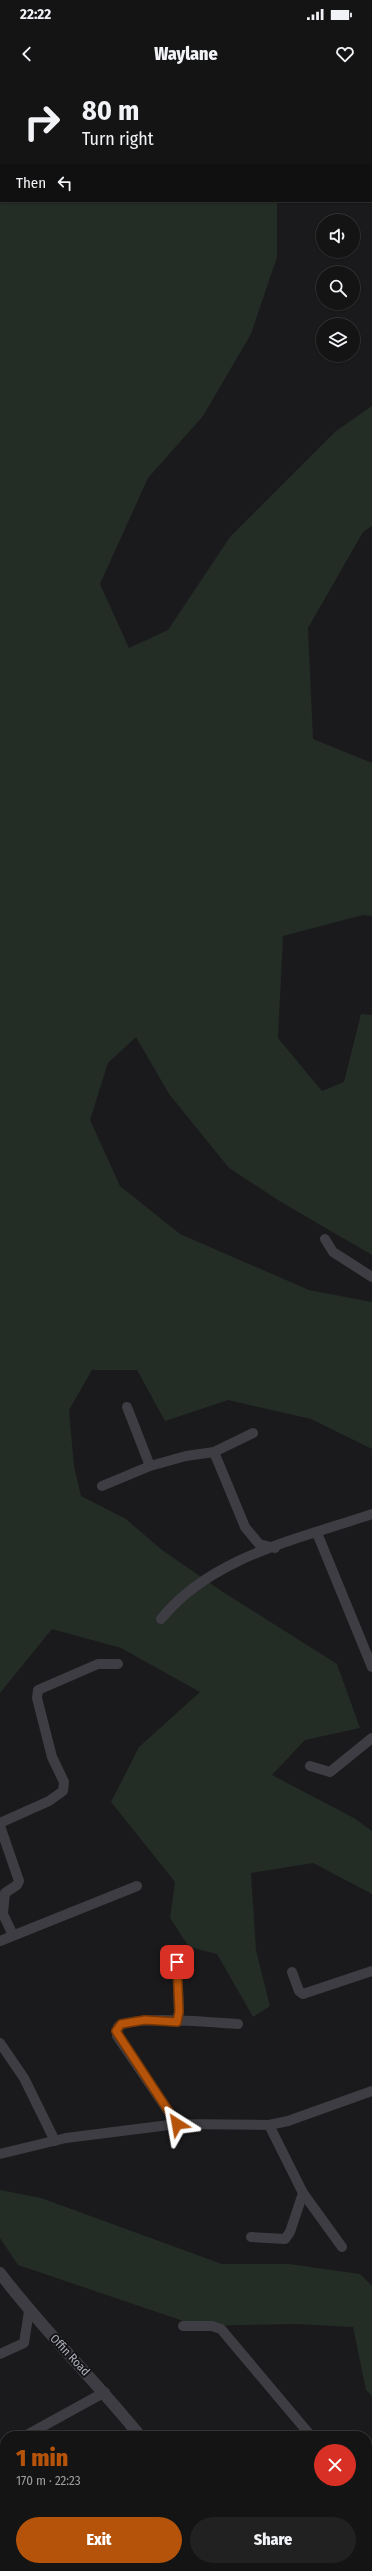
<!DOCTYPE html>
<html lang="en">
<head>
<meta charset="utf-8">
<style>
  :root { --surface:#141415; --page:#212122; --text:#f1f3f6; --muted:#9d9ea0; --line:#333334; --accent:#b45309 }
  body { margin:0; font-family:"Fira Sans Condensed",sans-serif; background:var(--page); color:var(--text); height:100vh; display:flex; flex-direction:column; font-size:15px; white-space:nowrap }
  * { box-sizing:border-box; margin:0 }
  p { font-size:13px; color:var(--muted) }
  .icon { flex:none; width:22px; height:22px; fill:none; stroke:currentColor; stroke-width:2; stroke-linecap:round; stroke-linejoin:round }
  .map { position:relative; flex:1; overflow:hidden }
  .sheet { position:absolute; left:0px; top:2351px; width:372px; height:140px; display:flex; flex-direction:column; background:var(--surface); border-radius:16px 16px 0 0; box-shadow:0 1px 3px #0004,0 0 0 1px var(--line) }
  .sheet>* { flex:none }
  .top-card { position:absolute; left:0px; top:0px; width:372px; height:122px; box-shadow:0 1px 3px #0004,0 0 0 1px var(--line); background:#141415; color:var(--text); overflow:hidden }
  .fabs { position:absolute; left:316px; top:134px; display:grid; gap:8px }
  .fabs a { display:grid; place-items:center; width:44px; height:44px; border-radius:50%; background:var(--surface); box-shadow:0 1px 3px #0004,0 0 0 1px var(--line); font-size:20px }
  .pin { position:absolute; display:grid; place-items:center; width:34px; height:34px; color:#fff; margin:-17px; border-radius:8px; box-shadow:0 2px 6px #0006 }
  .me { position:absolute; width:44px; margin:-22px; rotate:326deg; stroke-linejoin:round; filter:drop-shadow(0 0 3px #0008) }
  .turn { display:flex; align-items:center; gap:14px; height:84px; padding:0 16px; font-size:18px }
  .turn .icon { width:52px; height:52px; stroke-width:2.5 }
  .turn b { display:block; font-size:28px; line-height:34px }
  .then { display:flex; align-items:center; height:38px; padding:0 16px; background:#0003; gap:8px; font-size:15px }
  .round { display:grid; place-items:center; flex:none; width:42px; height:42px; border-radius:21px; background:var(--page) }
  .summary { display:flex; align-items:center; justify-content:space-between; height:68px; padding:0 16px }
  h1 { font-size:24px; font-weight:800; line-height:30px; color:var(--accent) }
  .primary-button { display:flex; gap:8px; margin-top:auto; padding:8px 16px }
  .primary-button a { flex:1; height:46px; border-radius:24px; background:var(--accent); color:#fff; font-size:16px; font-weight:800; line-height:46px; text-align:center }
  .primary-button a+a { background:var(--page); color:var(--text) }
  .status { display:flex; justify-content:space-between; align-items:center; height:28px; padding:0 20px; background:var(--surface); direction:ltr }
  .status svg { height:11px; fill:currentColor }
  header { display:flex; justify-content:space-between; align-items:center; height:52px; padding:0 16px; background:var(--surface); font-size:18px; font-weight:800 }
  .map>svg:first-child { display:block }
  .green { fill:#242c26 }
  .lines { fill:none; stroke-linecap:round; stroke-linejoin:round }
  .minor { stroke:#3d3d43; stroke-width:10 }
  .tertiary { stroke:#3d3d43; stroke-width:12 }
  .route-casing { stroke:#753606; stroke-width:10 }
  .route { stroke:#b45309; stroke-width:7 }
  .labels { text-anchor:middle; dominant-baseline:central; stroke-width:4; stroke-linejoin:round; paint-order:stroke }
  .street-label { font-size:12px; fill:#adafbb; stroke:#151517 }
</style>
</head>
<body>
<div class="status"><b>22:22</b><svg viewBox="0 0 49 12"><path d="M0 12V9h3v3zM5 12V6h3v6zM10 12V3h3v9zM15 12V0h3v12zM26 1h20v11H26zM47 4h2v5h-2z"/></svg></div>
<header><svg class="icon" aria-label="back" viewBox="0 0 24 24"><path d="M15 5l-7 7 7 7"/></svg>Waylane<svg class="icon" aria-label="heart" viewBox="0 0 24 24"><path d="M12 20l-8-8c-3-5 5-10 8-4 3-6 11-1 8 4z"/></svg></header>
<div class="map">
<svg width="372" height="2491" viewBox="0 0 372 2491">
  <rect width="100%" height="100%" fill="#1a1a1c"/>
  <path class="green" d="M0,0H290L1,1V121H277V177L251,254L203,336L148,398L100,504L129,568L168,550L230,457L336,351L372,326V446L363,452L308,548L313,659L372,683V836L363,835L283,856L278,958L322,1011L344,1002L361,934L372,935V1175L281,1122L229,1088L169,1014L136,957L108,983L90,1040L120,1106L180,1154L309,1210L372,1222V1369L311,1339L228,1320L165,1341L137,1290H92L69,1330L74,1386L81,1416L126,1439L162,1470L223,1512L337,1584L360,1648L305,1660L272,1695L354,1738L372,1751V1814L313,1783L251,1793L256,1870L270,1926L253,1937L217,1874L189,1867L170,1838L175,1802L111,1722L139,1667L200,1612L121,1568L52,1549L0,1613Z
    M0,2110L41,2118L222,2184H289L360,2194L372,2206V2316L366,2310L353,2247L295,2244L198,2246L18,2185L0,2158Z
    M0,2444L5,2448V2486H49L54,2491H0Z"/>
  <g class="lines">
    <path class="minor" d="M325,1159L333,1172L372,1197
      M127,1327L150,1386
      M214,1372L245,1447L259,1464L275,1468
      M102,1406L150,1386L186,1376L214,1372L253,1353
      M317,1453L372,1587
      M161,1539C212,1476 299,1459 372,1434
      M310,1686L330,1692L372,1658
      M0,1743L49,1721L63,1711L64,1702L52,1677L37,1618L38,1610L98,1584H118
      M0,1746L19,1801L17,1805L5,1813L3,1833
      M0,1828L13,1855
      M0,1861L137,1806
      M177,1882L179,1932L177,1942
      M292,1892L299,1911L303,1914L372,1891
      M0,1963L24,1998L55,2061
      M177,2044L117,1956L118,1947C134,1934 214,1943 238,1944
      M269,2045L303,2113L342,2167
      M0,2074L66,2058L177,2044L269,2045L288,2041L372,2011
      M251,2157L285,2159L290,2152L303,2113
      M183,2246H212L221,2249L311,2356
      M0,2274L24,2263L29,2231
      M25,2356L105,2312
      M0,2370L5,2367
      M0,2406L5,2411
      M367,2422L372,2427
      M295,2491L300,2486"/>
    <path class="tertiary" d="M0,2193C43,2250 95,2300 140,2356
      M245,2486L249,2491"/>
  </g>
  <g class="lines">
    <defs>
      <path id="route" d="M177,2044L116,1951L121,1944L145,1940L177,1942L179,1932L177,1882"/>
    </defs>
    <use href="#route" class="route-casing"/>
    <use href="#route" class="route"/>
  </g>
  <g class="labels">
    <g class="street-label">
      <text transform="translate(70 2275) rotate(47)">Offin Road</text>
    </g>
  </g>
</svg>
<div class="fabs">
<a><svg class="icon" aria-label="sound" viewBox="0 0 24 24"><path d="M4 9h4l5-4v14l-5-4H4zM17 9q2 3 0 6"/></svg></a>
<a><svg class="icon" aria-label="search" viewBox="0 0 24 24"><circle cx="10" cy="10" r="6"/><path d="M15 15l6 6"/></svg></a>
<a><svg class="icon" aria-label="layers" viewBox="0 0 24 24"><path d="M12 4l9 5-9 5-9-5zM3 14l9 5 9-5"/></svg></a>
</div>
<div class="pin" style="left:177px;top:1882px;background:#d93025"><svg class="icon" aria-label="arrive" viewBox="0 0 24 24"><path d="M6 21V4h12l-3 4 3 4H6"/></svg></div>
<svg class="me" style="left:177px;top:2044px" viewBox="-20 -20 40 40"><path d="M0-17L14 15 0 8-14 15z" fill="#b45309" stroke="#fff" stroke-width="4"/></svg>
<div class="top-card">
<div class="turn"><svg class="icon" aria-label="right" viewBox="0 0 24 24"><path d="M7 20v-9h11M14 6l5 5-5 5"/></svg><div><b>80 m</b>Turn right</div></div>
<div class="then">Then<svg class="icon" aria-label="left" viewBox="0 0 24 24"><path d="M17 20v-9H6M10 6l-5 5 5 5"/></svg></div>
</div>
<section class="sheet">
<div class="summary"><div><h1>1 min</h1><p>170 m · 22:23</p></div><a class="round" style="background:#d93025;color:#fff"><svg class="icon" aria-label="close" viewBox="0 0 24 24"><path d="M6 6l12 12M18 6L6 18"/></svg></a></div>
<div class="primary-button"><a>Exit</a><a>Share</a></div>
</section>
</div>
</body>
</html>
